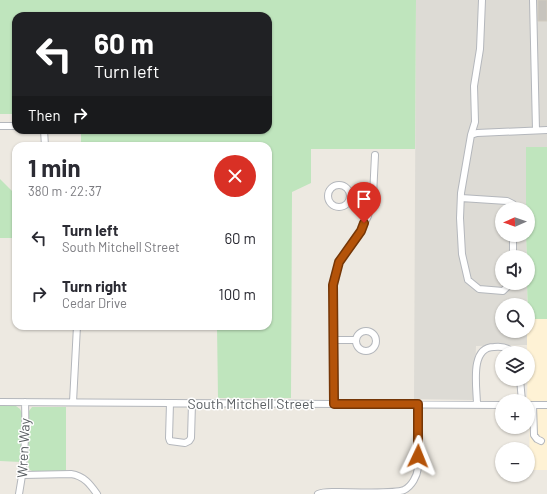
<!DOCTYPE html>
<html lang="en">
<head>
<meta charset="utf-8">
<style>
  :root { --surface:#fff; --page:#f2f2f3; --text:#2b2b33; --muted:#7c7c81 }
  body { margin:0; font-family:Barlow,sans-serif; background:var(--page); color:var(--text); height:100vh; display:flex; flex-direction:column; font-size:15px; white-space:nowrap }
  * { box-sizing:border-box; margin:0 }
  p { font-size:13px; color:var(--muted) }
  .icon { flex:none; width:22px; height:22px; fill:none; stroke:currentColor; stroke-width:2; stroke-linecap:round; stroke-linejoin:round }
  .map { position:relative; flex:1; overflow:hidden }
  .drawer { position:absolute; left:12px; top:142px; width:260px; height:188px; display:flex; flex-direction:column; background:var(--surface); border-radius:12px; box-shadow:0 1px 3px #0004 }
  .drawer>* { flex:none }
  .guide { position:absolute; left:12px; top:12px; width:260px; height:122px; border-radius:12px; box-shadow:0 1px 3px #0004; background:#202124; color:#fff; overflow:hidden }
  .needle { width:26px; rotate:268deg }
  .tools { position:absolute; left:495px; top:202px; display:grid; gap:8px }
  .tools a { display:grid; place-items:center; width:40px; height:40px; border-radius:50%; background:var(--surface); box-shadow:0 1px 3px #0004; font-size:20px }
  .pin { position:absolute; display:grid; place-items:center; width:34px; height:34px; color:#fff; margin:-41px -17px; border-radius:50% 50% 50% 0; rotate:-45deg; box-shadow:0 0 4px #0007 }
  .pin .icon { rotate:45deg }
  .me { position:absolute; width:44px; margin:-22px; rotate:2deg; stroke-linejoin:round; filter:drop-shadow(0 0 3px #0008) }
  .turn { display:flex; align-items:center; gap:14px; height:84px; padding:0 16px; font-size:18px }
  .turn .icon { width:52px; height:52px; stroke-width:2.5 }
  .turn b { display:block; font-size:28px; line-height:34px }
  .then { display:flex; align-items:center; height:38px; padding:0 16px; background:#0003; gap:8px; font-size:15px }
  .round { display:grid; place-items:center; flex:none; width:42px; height:42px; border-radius:21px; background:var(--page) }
  .summary { display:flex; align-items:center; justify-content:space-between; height:68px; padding:0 16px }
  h1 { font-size:24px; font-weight:700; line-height:30px }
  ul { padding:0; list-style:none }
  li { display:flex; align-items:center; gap:12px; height:56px; padding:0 16px }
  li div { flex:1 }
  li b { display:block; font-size:15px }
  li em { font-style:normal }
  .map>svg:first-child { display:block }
  .commercial { fill:#fef2d5 }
  .industrial { fill:#dddbd5 }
  .green { fill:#bfe5bd }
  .building { fill:#c7c4be; stroke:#d1cbbf }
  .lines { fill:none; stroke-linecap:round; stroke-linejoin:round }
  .minor-casing { stroke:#b4b7bc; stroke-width:8 }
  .minor { stroke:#fff; stroke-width:6 }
  .route-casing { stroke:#753606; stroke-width:10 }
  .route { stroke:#b45309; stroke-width:7 }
  .labels { text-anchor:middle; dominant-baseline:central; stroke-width:3; stroke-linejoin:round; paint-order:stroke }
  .street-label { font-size:14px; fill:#595e62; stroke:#fff }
</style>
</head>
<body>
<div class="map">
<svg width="547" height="494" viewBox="0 0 547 494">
  <rect width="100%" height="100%" fill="#ede9e1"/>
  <path class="commercial" d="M528,319H547V401H527L528,353H527V331H528Z
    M530,408H547V470H529Z"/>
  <path class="industrial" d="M416,0H547V147H526V209H502V235H526L527,257H502V283H527V305H502V331H527V345L476,346L474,400L414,399Z"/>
  <path class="green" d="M0,0H416L415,149H311V183L292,192L291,398H218L217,326H268V146H81V130H268V16H16V114H0Z
    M526,147H547V319H528L527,283H528V257H527L526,235H528V209H526Z
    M0,179L16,195V238H0Z
    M0,406H16L20,409L22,413L21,462L0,461Z
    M32,407H66V471L34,472L30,470L28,465L29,411Z"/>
  <path class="building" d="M538,0H547V21H538Z"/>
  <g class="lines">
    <defs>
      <path id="minor" d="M533,0L536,130
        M0,126H16
        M44,130L45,146
        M471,135L475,122L474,86L480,49L482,0
        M328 196a11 11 0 1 1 22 0a11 11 0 1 1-22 0Z
        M350,197L372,200
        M461,198L507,201L513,204V209
        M513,235V257
        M511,283L503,291L479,289L468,280L462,254L460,218L461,193L471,135L477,133L547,130
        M356 341a10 10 0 1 1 20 0a10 10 0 1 1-20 0Z
        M334,340H356
        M520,379L522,401
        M0,402L502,405
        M73,402L77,326
        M170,403L169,438L170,441L185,443L189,441L191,438L192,403
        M335,404L333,285L339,262L361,231L368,216L373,196L375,155
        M477,405C477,388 469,347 494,347C502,346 508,347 514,353
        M528,405H547
        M533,405L534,435L537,439L541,441
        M23,475L71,474C84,476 90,484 97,494
        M19,494C25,463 26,433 25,402
        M318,494C324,491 332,492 339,492C351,492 395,494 404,490C412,486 417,476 418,468V404"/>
    </defs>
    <use href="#minor" class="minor-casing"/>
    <use href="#minor" class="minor"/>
  </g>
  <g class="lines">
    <defs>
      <path id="route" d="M364,223L361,231L339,262L333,285L334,404H418V456"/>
    </defs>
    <use href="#route" class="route-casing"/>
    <use href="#route" class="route"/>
  </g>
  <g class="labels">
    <g class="street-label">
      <text x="251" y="403">South Mitchell Street</text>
      <text transform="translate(23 448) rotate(-87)">Wren Way</text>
    </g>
  </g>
</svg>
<div class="tools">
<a><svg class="needle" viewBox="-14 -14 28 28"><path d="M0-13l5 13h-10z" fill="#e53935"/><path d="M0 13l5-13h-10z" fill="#7c7c81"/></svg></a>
<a><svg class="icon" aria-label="sound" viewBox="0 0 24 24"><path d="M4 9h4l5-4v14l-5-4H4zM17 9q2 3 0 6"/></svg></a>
<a><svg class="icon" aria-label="search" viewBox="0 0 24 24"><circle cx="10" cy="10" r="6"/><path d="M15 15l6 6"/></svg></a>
<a><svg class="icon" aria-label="layers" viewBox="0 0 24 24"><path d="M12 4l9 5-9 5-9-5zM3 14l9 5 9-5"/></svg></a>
<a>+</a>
<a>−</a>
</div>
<div class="pin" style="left:364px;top:223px;background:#d93025"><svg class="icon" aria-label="arrive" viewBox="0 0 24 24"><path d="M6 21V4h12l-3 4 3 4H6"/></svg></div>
<svg class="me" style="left:418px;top:456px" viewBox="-20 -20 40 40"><path d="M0-17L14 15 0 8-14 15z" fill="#b45309" stroke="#fff" stroke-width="4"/></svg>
<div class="guide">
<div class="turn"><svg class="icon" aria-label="left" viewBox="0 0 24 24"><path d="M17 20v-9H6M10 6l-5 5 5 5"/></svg><div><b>60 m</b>Turn left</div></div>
<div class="then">Then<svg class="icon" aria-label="right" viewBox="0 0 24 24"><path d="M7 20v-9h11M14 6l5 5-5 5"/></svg></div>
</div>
<section class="drawer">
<div class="summary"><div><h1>1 min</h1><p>380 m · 22:37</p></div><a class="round" style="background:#d93025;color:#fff"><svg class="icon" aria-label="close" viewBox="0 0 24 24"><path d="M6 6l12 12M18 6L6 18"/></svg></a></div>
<ul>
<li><svg class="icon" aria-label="left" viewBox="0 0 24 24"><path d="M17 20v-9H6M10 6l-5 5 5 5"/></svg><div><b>Turn left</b><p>South Mitchell Street</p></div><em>60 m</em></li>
<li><svg class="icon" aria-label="right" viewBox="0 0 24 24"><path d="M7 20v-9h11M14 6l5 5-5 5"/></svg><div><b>Turn right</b><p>Cedar Drive</p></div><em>100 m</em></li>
</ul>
</section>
</div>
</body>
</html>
